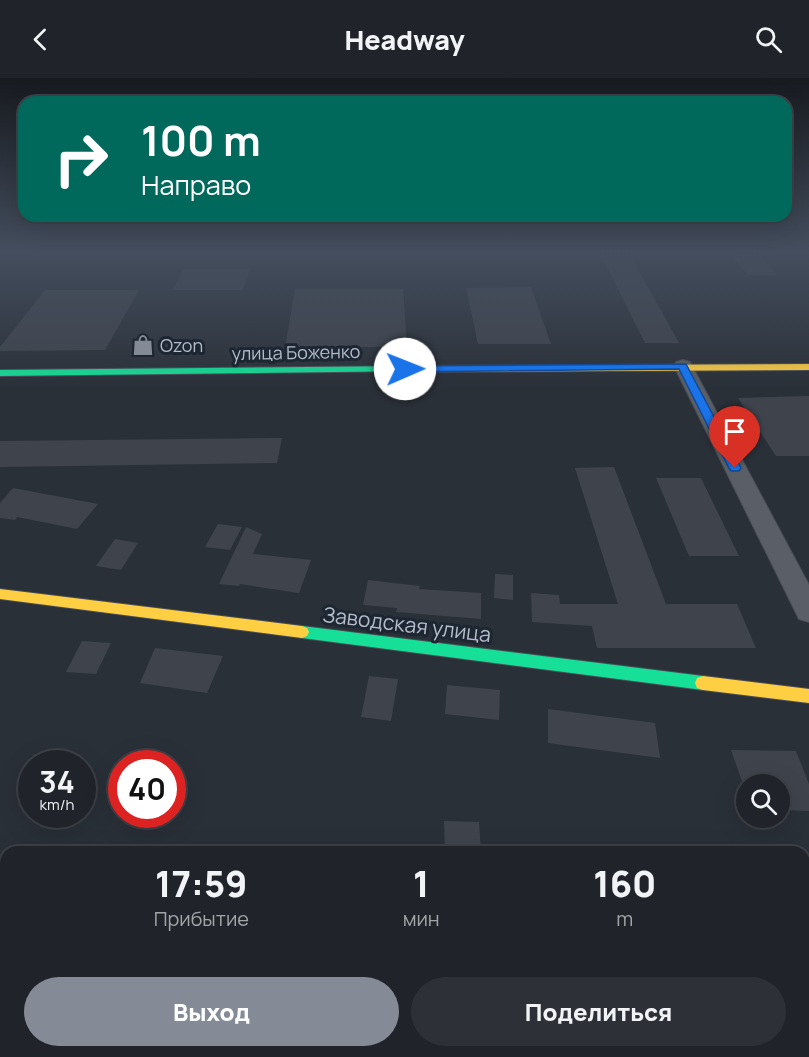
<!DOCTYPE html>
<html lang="ru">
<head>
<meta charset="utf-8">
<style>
  :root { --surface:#20242a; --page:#2d3036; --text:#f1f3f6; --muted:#a2a4a8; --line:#3d4147; --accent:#848b96 }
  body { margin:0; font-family:Manrope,sans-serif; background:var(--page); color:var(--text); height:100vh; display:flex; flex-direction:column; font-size:22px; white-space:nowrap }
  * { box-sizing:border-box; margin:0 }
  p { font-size:20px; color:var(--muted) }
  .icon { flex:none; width:33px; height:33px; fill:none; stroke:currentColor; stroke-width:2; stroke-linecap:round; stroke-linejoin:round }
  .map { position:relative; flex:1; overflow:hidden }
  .details { position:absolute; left:0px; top:768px; width:810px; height:212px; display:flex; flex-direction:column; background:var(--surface); border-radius:18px 18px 0 0; box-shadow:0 6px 24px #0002,0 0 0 2px var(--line) }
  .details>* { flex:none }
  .hud { position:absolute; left:18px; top:18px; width:774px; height:126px; border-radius:18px; box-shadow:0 6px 24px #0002,0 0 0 2px var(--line); background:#00695c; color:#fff; overflow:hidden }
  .tools { position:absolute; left:736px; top:696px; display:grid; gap:12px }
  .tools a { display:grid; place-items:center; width:54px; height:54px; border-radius:50%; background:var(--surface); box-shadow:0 6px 24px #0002,0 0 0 2px var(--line); font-size:30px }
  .speed { position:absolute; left:18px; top:672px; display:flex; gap:12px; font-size:30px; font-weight:700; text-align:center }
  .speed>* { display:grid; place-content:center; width:78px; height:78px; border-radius:50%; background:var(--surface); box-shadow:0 6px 24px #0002,0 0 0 2px var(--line); line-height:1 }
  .speed small { font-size:15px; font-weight:400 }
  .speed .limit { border:9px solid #d22; background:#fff; color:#111 }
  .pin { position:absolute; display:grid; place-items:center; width:51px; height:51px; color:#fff; margin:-62px -26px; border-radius:50% 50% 50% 0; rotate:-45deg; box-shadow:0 0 6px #0007 }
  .pin .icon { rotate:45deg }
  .me { position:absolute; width:66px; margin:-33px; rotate:89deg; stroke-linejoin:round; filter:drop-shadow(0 0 4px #0008) }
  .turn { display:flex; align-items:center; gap:21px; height:126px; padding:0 24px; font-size:27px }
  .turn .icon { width:78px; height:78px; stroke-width:2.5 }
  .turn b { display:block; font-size:42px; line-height:51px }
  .eta { display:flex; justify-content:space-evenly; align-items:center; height:102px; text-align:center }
  .eta b { font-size:36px; font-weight:800; line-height:42px }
  .action { display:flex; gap:12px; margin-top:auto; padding:12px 24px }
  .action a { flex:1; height:69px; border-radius:36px; background:var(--accent); color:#fff; font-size:24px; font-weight:800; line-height:69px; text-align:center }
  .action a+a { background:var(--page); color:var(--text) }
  header { display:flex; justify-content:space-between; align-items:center; height:78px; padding:0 24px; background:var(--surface); font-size:27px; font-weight:800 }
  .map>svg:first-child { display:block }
  .building { fill:#3f444c }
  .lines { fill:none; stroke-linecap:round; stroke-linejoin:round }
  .street-casing { stroke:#484c55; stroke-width:2 }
  .fast-casing { stroke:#484c55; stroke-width:2 }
  .slow-casing { stroke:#484c55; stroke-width:2 }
  .street { fill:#5a5e66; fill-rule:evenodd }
  .fast { fill:#16e098; fill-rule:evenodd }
  .slow { fill:#ffcf43; fill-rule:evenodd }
  .route { fill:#1a73e8; stroke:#114b97; stroke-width:1.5 }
  .labels { text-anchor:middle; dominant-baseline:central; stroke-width:6; stroke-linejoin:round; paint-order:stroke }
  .far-poi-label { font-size:18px; fill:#b4bcc9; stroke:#1d2633; text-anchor:start }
  .far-street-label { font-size:18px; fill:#b4bcc9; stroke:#1d2633 }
  .street-label { font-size:21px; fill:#b4bcc9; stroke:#1d2633 }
</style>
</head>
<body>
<header><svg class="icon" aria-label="back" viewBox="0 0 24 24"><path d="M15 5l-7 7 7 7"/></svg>Headway<svg class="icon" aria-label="search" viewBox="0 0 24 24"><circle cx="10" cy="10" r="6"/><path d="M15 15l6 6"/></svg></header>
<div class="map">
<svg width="809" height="979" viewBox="0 0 809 979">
  <rect width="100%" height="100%" fill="#2a3038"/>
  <path class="building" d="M727,173H755L777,197H748Z
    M601,177H630L679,265H645Z
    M183,191H250L243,212H173Z
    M531,209L551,266H478L466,210Z
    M295,211H403L407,268L285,271Z
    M45,212H139L105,272L0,273V269Z
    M809,318V378H776L738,320Z
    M282,360L277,385L0,389V363Z
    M614,389L666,526H737L756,570H597L592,548L532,544L531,515L559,517L560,526H618L575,390Z
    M656,400H701L739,478H689Z
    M13,410L98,426L77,451L17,439L15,442L0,440V425Z
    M218,446L242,449L230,472L205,469Z
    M246,449L262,456L253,476L311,482L299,515L240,506L239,508L219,506Z
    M115,461L138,465L121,492L96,488Z
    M495,496L513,497V522L494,520Z
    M368,502L420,508L419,511L481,515V541L396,534L397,530L363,527Z
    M82,563L111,565L96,596L66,594Z
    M155,570L223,578L207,615L140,605Z
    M369,598L398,601L391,643L361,639Z
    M447,607L500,612L499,642L445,636Z
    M548,631L655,645L660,680L548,665Z
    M731,672L796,673L809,706V733L780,732V706H747V718Z
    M444,743L479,744L481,774H445Z"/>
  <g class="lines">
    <defs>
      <path id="street" d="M683,282L690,284L692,288L809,507V544L799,541L674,288L676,284Z"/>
      <path id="fast" d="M414,288L419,291L417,293L0,298V292Z
        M302,548L703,598L709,600L711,605L709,610L703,612L302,560L297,558L295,554L297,550Z"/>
      <path id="slow" d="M809,286V292L414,294L409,291L414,288Z
        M0,511L302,548L307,550L309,554L307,558L302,560L0,521Z
        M703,598L809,611V625L703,612L697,610L695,605L697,600Z"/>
    </defs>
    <use href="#street" class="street-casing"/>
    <use href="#fast" class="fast-casing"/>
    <use href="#slow" class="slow-casing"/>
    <use href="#street" class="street"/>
    <use href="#fast" class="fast"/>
    <use href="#slow" class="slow"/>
  </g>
  <linearGradient id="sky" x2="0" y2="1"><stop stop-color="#171a1f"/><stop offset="0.56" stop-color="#444e5e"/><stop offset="1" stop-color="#444e5e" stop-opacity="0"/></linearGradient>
  <rect width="809" height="310" fill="url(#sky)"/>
  <path class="route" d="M686,286L741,390L739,393H731L729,390L679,291L405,294L400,291L405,288Z"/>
  <defs>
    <symbol id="shop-bare" viewBox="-9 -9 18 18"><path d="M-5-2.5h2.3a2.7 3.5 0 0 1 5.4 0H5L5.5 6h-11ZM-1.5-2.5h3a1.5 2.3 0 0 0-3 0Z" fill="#848b96" stroke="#1d2633" stroke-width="2.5" paint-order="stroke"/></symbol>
  </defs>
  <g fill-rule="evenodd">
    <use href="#shop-bare" x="128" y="252" width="30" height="30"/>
  </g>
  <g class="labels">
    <g class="far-poi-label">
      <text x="160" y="267">Ozon</text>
    </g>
    <g class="far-street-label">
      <text transform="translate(296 274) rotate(-1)">улица Боженко</text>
    </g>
    <g class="street-label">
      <text transform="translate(407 546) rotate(7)">Заводская улица</text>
    </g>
  </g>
</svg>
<div class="tools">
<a><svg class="icon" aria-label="search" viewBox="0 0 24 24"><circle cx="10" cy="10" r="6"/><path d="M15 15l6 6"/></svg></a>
</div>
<div class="speed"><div>34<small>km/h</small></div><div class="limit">40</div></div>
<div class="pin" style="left:735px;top:390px;background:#d93025"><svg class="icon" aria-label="arrive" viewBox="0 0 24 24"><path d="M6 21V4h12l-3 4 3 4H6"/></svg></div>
<svg class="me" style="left:405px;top:291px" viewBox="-20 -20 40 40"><circle r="19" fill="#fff"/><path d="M0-13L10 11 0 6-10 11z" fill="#1a73e8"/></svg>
<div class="hud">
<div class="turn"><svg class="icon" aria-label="right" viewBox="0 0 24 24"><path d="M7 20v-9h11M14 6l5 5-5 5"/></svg><div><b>100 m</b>Направо</div></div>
</div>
<section class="details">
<div class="eta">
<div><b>17:59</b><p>Прибытие</p></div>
<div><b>1</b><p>мин</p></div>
<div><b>160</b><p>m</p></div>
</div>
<div class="action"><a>Выход</a><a>Поделиться</a></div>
</section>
</div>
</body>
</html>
